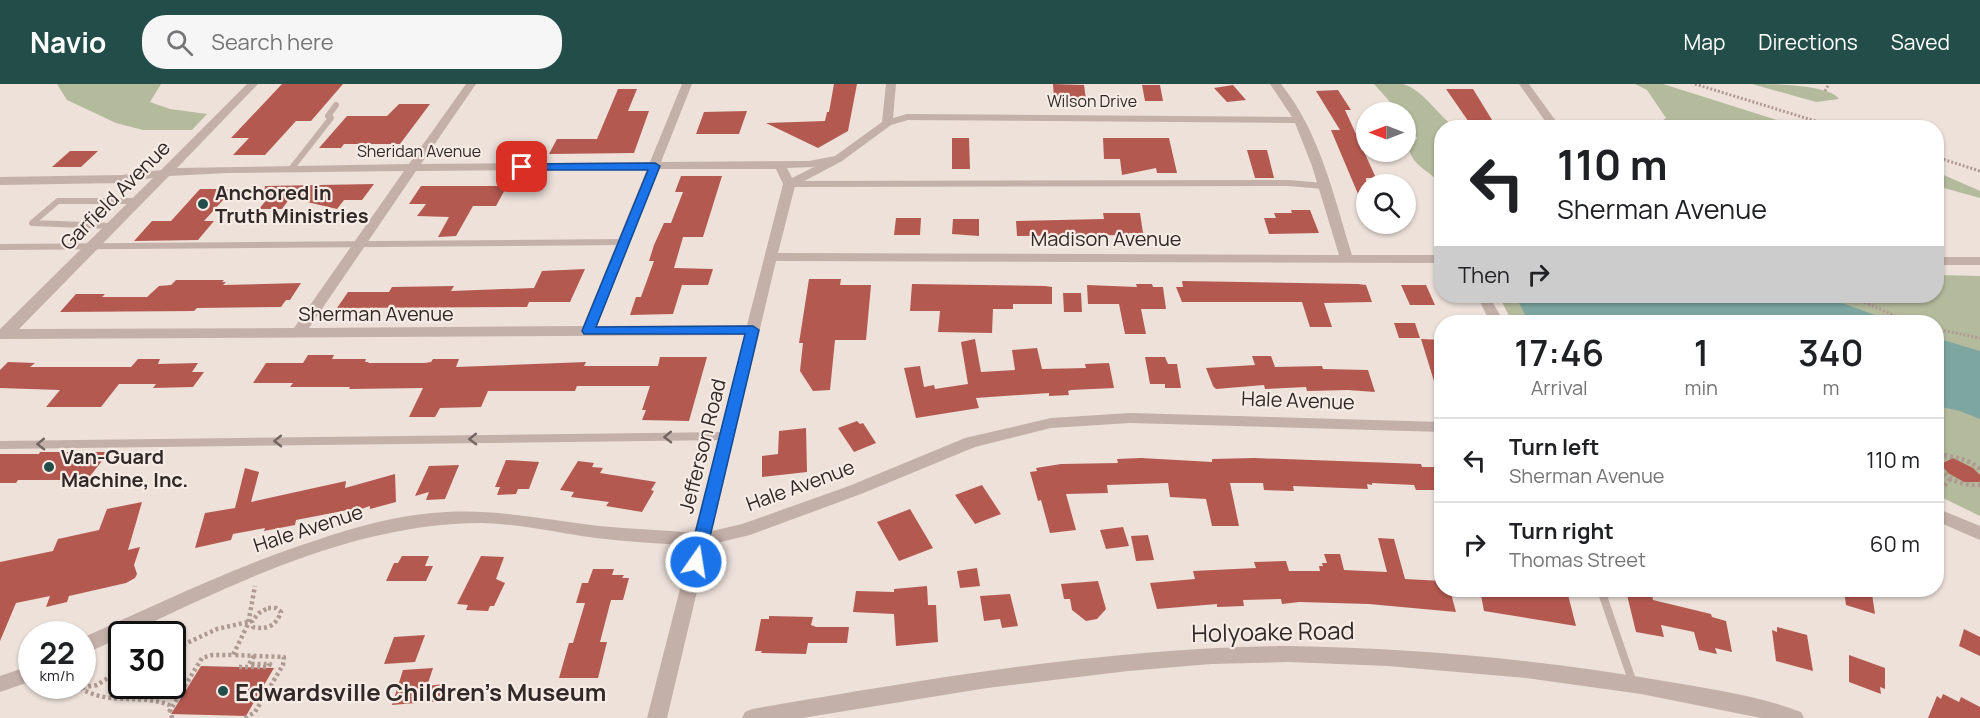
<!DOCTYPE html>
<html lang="en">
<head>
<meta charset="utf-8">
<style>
  :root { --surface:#fff; --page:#f6f6f6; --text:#202124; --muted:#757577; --line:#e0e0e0; --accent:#224d49 }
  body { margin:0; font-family:Manrope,sans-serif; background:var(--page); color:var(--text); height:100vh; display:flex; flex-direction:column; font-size:22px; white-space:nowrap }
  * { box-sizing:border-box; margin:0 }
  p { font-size:20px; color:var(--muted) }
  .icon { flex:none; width:33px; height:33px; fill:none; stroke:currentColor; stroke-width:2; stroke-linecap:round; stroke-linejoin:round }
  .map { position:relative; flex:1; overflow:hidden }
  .drawer { position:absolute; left:1434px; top:231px; width:510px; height:282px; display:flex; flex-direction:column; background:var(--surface); border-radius:24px; box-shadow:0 2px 4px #0004 }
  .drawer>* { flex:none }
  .banner { position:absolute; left:1434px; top:36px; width:510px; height:183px; border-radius:24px; box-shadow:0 2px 4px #0004; background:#fff; color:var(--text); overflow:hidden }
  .needle { width:39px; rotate:270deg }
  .controls { position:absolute; left:1356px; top:18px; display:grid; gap:12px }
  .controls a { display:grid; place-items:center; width:60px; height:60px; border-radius:50%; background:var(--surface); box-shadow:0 2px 4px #0004; font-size:30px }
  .speed { position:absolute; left:18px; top:537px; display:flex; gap:12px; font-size:30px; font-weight:700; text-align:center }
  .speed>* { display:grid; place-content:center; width:78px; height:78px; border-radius:50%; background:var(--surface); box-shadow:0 2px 4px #0004; line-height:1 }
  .speed small { font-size:15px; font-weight:400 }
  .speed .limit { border:3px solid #111; border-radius:9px; background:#fff; color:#111 }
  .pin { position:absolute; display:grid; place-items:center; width:51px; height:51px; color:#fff; margin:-26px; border-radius:12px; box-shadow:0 3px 9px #0006 }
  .me { position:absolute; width:66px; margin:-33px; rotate:13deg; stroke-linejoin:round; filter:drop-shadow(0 0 4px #0008) }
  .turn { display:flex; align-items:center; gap:21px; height:126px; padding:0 24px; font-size:27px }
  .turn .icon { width:78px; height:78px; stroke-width:2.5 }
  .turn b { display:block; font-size:42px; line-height:51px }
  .then { display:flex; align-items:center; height:57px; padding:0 24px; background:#0003; gap:12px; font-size:22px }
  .eta { display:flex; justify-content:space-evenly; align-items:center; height:102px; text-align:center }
  .eta b { font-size:36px; font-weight:600; line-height:42px }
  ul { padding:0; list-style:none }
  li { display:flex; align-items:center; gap:18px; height:84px; padding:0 24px; border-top:2px solid var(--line) }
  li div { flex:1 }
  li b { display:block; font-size:22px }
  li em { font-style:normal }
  header { display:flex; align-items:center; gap:36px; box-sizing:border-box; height:84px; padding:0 30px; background:var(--accent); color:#fff }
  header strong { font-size:28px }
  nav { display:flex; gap:33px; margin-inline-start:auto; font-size:21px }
  .search { width:420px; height:54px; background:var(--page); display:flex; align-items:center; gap:15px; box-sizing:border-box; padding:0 21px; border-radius:24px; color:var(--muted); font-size:22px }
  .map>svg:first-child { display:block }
  .green { fill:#b4ba9c }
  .water { fill:#7da6a1 }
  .building { fill:#b45950 }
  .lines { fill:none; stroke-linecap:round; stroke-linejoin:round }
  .path-far1 { stroke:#af9a92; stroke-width:3; stroke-dasharray:2 2; stroke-linecap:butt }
  .path { stroke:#af9a92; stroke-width:4.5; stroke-dasharray:3 3; stroke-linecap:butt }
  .service-far1 { stroke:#c3b0a8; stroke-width:6 }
  .service { stroke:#c3b0a8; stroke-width:8 }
  .minor { fill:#c3b0a8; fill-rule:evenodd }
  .oneway { stroke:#736561 }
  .route { fill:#1a73e8; stroke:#114b97; stroke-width:1.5 }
  .poi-dot { fill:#224d49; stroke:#f6ece5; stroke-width:2 }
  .labels { text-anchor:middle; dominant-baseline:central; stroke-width:4.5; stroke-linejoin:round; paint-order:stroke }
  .far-street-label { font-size:16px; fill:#312827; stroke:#f6ece5 }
  .poi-label { font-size:20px; font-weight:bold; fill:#312827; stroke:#f6ece5; text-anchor:start }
  .street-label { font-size:20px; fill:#312827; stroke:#f6ece5 }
  .near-street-label { font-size:24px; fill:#312827; stroke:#f6ece5 }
  .near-poi-label { font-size:24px; font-weight:bold; fill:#312827; stroke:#f6ece5; text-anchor:start }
</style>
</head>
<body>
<header>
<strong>Navio</strong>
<div class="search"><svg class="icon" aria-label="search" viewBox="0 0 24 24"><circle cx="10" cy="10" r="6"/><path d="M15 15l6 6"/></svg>Search here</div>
<nav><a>Map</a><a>Directions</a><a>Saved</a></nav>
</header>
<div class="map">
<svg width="1980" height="634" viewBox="0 0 1980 634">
  <rect width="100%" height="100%" fill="#ede1da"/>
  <path class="green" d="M57,0H161L150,18L170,25L207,30L192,46H143L116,39L67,16Z
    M1374,0C1382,0 1395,0 1403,0C1425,7 1437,31 1455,43L1442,44L1441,104C1435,87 1415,86 1409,66L1417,54L1406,35V28H1399Z
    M1635,0H1663L1799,43H1654L1666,34L1647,6Z
    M1752,0C1771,0 1829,0 1839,15L1816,18Z
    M1937,88L1980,107V114L1937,102Z
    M1937,191L1980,192V432L1937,411L1936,238H1512L1499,212H1936Z"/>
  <path class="water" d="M1517,212H1823L1894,238H1527C1526,228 1518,221 1517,212Z
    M1936,254L1980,267V335L1960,327L1937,322Z"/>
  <path class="building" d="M282,0H343L311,37H296L265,71H233L249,54H231Z
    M834,0H857L848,47L818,64L766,39L825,37L827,28H829Z
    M1053,0L1084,1L1086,15H1054Z
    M1142,1H1160L1163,17H1145Z
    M1233,1L1246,16L1227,18L1214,4Z
    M618,5H637L628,27H649L634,69L549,70L557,55H597Z
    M1446,5H1473L1497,44H1473Z
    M1338,6L1351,26H1345L1376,94H1366V129L1331,46H1340L1316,7Z
    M399,20H430L400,60H344L341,64H319L347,32H387Z
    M747,27L739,50H696L704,28Z
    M952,54H969L970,85H952Z
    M1103,54H1169L1177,89H1157L1156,84L1122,91L1120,75H1104Z
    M1247,66H1267L1274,94H1255Z
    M70,67H98L81,83H52Z
    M681,92H722L703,153H683L674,184L713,185L708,201H682L673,230L630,231L636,213H641L654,177H649L654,161L664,139H671L683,108H675Z
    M374,100L362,116H344L337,125L290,114L282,125H259L271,110L264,109L265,102Z
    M421,102H507L496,122H473L456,152L438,153L449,133L417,132L426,120H409Z
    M200,105H233L204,137H214L198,156L134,157L152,137H171Z
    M1291,126H1310L1319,149L1269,150L1264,134H1276L1274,129H1292Z
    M1103,129H1140L1143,149H1129V151L1017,152L1016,137L1104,135Z
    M896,134H921L920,151H894Z
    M953,135H979V152L952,150Z
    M585,185L570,218H529L527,223L337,224L348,208H389L392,203L454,202L451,207L534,204L542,187Z
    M809,195H841L840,201H871L866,256H835L830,306L813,307L800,287L803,259H799Z
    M176,196H224L222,198H226L223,201L301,199L290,216H286L281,223L197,224L194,227L60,228L76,210H105L102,213H147L159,202L171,201Z
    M1182,197L1358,200L1366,201L1372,218L1324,219L1332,243H1310L1302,218H1182L1176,203H1183Z
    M912,200L1045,202L1052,203V220H1013V225H993L992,249L938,248L940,227H910Z
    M1136,200H1152L1153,203H1163L1166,225H1141L1146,250H1125L1119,220H1088L1087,201L1137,203Z
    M1401,201H1426L1435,221H1410Z
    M1063,209H1081L1082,228H1064Z
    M1394,239H1415L1420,254H1399Z
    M975,255L981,288L1015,286L1012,266L1037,264L1042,285L1086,284L1085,280L1109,279L1114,304L1071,306L1068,307L1069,311L1049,312V309L976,314L979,324L916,334L904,284L920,282L924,303L934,301L935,305L968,300L961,258Z
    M1421,255L1442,256V309L1438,310Z
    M308,271H334L332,275H366L365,278H369L368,279H425L431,278L433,275H459L456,283L586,278L584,282H658L660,273H707L689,337L642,336L646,326H642L650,302H577L575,307H488L481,323L440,324L435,333H409L423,304L349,305L350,303H290L293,299H253L266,279H303Z
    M1252,272H1271L1275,283L1322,282L1323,285L1368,286L1375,308L1348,306L1307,307L1306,303L1265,305L1264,301L1216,305L1213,302L1206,284L1255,281Z
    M1145,273H1165L1168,280H1177L1181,304H1165V300H1150Z
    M138,275H160L158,280L198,279L192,288H204L193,303L153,304L156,300H119L101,323H46L60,306L0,304V286L8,278L35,279L30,283H131Z
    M857,337L860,340L863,339L876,359L854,368L838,344Z
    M806,344L807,388L762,393V372L778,370L779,347Z
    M40,368H109L87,396H18L16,399H0V370H39Z
    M1141,374L1212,378V375L1254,374L1421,380L1422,383H1442V406H1416L1414,401L1372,399V401L1367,400L1368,405L1293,402L1294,407L1264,406L1263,399H1230L1239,442H1212L1206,415L1170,413L1168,399L1107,401L1108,409L1066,410L1076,446L1050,449L1041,416L1038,417L1030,388L1037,387L1036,384L1061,380L1118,379L1117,375Z
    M1953,374L1973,384L1980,391V398H1964L1948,389L1941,380Z
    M506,376L539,378L529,405H518L516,410L497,411L500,403H495Z
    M578,377L594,379L592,383L603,384L600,389L656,398L651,406L654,407L642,428L606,422L609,418L571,413L574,408L560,406Z
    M459,381L445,415L426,416L429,408L415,412L429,382Z
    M245,384L259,388L251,418L346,397L345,404L395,390L396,418L370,425V422L358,426V424L296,436L295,441L264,447L265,444L233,450L231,456L195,464L205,429L235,424Z
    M982,401L1001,430L975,440L955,411Z
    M142,418L128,466L140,463L134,481L137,490L135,494L126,499L69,512L67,518L46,523L50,512L16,519L0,557V478L53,467L58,455L99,446L107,425Z
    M910,425L933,464L899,477L877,438Z
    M1123,443L1129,462L1106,465L1100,446Z
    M1148,451L1154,476L1136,477L1131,452Z
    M1378,454L1394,455L1405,495L1442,497V506H1450L1456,528L1369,520L1299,518L1282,520L1281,515L1243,516L1244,522L1217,523V520L1157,525L1150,499L1195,495L1193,487L1256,484L1254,478L1286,477L1289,487H1320L1319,482H1323L1322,479H1327L1324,470H1340L1344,486L1387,488Z
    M402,472H429L425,482H433L426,497H386L394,479H398Z
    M481,472L504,473L496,495L505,499L494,522H490L488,527L466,526L468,521L457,520Z
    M977,484L980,502L960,504L957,487Z
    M593,485H614L612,491H624L622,494H629L623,516H611L600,558H607L598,594H559L569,559H573L585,519H576L582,499H588Z
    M1098,497L1106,525L1097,535L1086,537L1072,526L1070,515H1064L1061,500Z
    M927,502L928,521H936L938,558L896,562L894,530L853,528L856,507L894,508V505Z
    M1480,506L1567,507L1576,542L1484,527Z
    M1844,506H1858L1872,510L1875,530L1846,521Z
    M1635,507L1652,510L1653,516L1711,530L1712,533L1726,537L1732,568L1715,564L1717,570L1699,566L1694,548L1661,541L1664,553L1636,548L1627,511L1637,513Z
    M1010,510L1018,542L1002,544L1000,535L984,537L980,512Z
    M769,532L813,533L811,541L816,543H849L847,559H808L806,570L761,569L762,567H755L761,535H769Z
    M1777,543L1807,551L1813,587L1776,577L1772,546L1777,548Z
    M1964,545L1980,553V572L1959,562Z
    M425,551L415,578L384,580L394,553Z
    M1849,571L1885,584V605L1880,603L1881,610L1849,598Z
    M201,582L238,583L274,584L246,632L171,630Z
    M433,584L427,602L444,600L440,617L392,621L403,586Z
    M1943,610L1959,618L1961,613L1980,623V634H1928L1937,612L1941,615Z"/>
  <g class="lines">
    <path class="path-far1" d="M1695,0L1838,44
      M1825,7L1829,0
      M1936,73L1980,87
      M1850,212L1909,238
      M1936,245L1980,254"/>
    <path class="path" d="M1936,361L1946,372
      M1980,385C1970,377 1959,373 1946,372L1938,379C1946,396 1962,402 1980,401
      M1937,411L1951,394
      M268,524H276L281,528C276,542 267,546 253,543L252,537L259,529Z
      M172,566L217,545L252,537
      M239,583H268L270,580H249L254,572
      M77,602L80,604L97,601L122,585
      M80,604C110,622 138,609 169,621L172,634
      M169,628L202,574L212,571H233
      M245,634L255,628L283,581L284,573L233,571L248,540L255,502"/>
    <path class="service-far1" d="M291,85L331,34L328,32L336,21
      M790,100L1289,99L1323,102
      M111,142L32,139L58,117H136
      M0,163L624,158"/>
    <path class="service" d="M0,361L727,352
      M1601,506L1633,599"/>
    <path class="minor" d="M247,0H258L177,84L409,80L466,0H476L421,80L650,78L682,0H692L661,78L809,77L835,72L882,38L886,0H896L893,34L907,30L1292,33L1270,0H1281C1320,48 1334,113 1352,171H1442V179L776,177L712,447L742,440L849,402L965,354L1051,334L1130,329L1442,338V348L1130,339L1051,344L975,363L861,410L750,451L708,461L667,634H647L691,462C659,459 627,458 596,454C559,449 521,440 483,439C356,439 240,497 127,550H122V553L82,571V554C160,519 236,482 317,456C358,442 402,430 446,428C498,425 547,436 599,442C631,445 663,446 694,449L745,251L0,255V245L153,94L122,99L0,101V93L122,91L161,86ZM908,36L1295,39L1312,82L1339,171L778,169L795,102L842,77L891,41ZM814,83L792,94L787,84ZM647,85L583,242L309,244L416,87ZM659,85H776L783,100L747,241L597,242ZM404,87L294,244L19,245L169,92L227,89Z
      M1519,0H1529L1561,44H1550Z
      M1936,173H1980V181H1936Z
      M1477,212H1489L1504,238H1490Z
      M1936,424L1980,442V456L1936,437Z
      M1289,562C1412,564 1537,575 1658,596C1705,604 1756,611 1801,628L1804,634H1761L1641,610L1526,594L1388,582L1289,578L1211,580L1128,587L987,604L802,634H742L745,628L752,625C929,595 1109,563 1289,562Z
      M32,581V597L0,608V592Z"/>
  </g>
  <defs><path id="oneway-chevron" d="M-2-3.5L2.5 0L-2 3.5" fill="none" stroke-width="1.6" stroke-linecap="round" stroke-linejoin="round" transform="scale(1.5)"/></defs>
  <g class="oneway">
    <use href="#oneway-chevron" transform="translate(668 353) rotate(179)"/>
    <use href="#oneway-chevron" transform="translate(473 355) rotate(179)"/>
    <use href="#oneway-chevron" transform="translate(278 357) rotate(179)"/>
    <use href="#oneway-chevron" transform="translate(41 360) rotate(179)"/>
  </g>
  <path class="route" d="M655,79L660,82L596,243L753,242L759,246L704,478L701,483L696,484L690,483L688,478L745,250H584L582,247L648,86H522L517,83L522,80Z"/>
  <g class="poi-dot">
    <circle cx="203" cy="120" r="6"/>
    <circle cx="49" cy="383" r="6"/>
    <circle cx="223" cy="607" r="6"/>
  </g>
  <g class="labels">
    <g class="far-street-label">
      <text x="1092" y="17">Wilson Drive</text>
      <text x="419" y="67">Sheridan Avenue</text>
    </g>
    <g class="poi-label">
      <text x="215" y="108">Anchored in<tspan x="215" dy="23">Truth Ministries</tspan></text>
      <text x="61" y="372">Van-Guard<tspan x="61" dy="23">Machine, Inc.</tspan></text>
    </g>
    <g class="street-label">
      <text transform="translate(115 111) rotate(-45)">Garfield Avenue</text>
      <text x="1106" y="154">Madison Avenue</text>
      <text x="376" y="229">Sherman Avenue</text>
      <text transform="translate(1298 316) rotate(2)">Hale Avenue</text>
      <text transform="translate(702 362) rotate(-76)">Jefferson Road</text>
      <text transform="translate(800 401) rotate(-20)">Hale Avenue</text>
      <text transform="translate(308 444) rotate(-18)">Hale Avenue</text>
    </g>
    <g class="near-street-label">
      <text transform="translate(1273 547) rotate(-1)">Holyoake Road</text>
    </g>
    <g class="near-poi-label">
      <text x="235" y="607">Edwardsville Children's Museum</text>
    </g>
  </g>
</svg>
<div class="controls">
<a><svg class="needle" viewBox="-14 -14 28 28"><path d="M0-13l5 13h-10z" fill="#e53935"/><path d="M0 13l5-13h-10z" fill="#757577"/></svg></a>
<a><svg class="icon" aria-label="search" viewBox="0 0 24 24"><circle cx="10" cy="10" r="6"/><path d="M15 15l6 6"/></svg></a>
</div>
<div class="speed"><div>22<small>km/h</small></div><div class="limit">30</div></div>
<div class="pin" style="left:522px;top:83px;background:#d93025"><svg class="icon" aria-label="arrive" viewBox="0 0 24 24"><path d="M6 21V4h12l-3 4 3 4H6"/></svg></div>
<svg class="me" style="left:696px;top:478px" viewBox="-20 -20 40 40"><circle r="17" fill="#1a73e8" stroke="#fff" stroke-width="3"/><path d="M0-11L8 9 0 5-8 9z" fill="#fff"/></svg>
<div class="banner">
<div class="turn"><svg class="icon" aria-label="left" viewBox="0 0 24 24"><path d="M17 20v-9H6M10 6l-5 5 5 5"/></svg><div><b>110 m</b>Sherman Avenue</div></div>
<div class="then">Then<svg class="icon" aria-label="right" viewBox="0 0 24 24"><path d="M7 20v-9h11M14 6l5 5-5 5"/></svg></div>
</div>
<section class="drawer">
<div class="eta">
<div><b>17:46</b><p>Arrival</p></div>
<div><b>1</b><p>min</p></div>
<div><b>340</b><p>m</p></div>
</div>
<ul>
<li><svg class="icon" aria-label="left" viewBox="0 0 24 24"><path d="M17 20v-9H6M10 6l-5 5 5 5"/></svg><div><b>Turn left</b><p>Sherman Avenue</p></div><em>110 m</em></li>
<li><svg class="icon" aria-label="right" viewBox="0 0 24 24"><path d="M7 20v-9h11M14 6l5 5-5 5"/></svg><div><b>Turn right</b><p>Thomas Street</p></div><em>60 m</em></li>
</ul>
</section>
</div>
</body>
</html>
